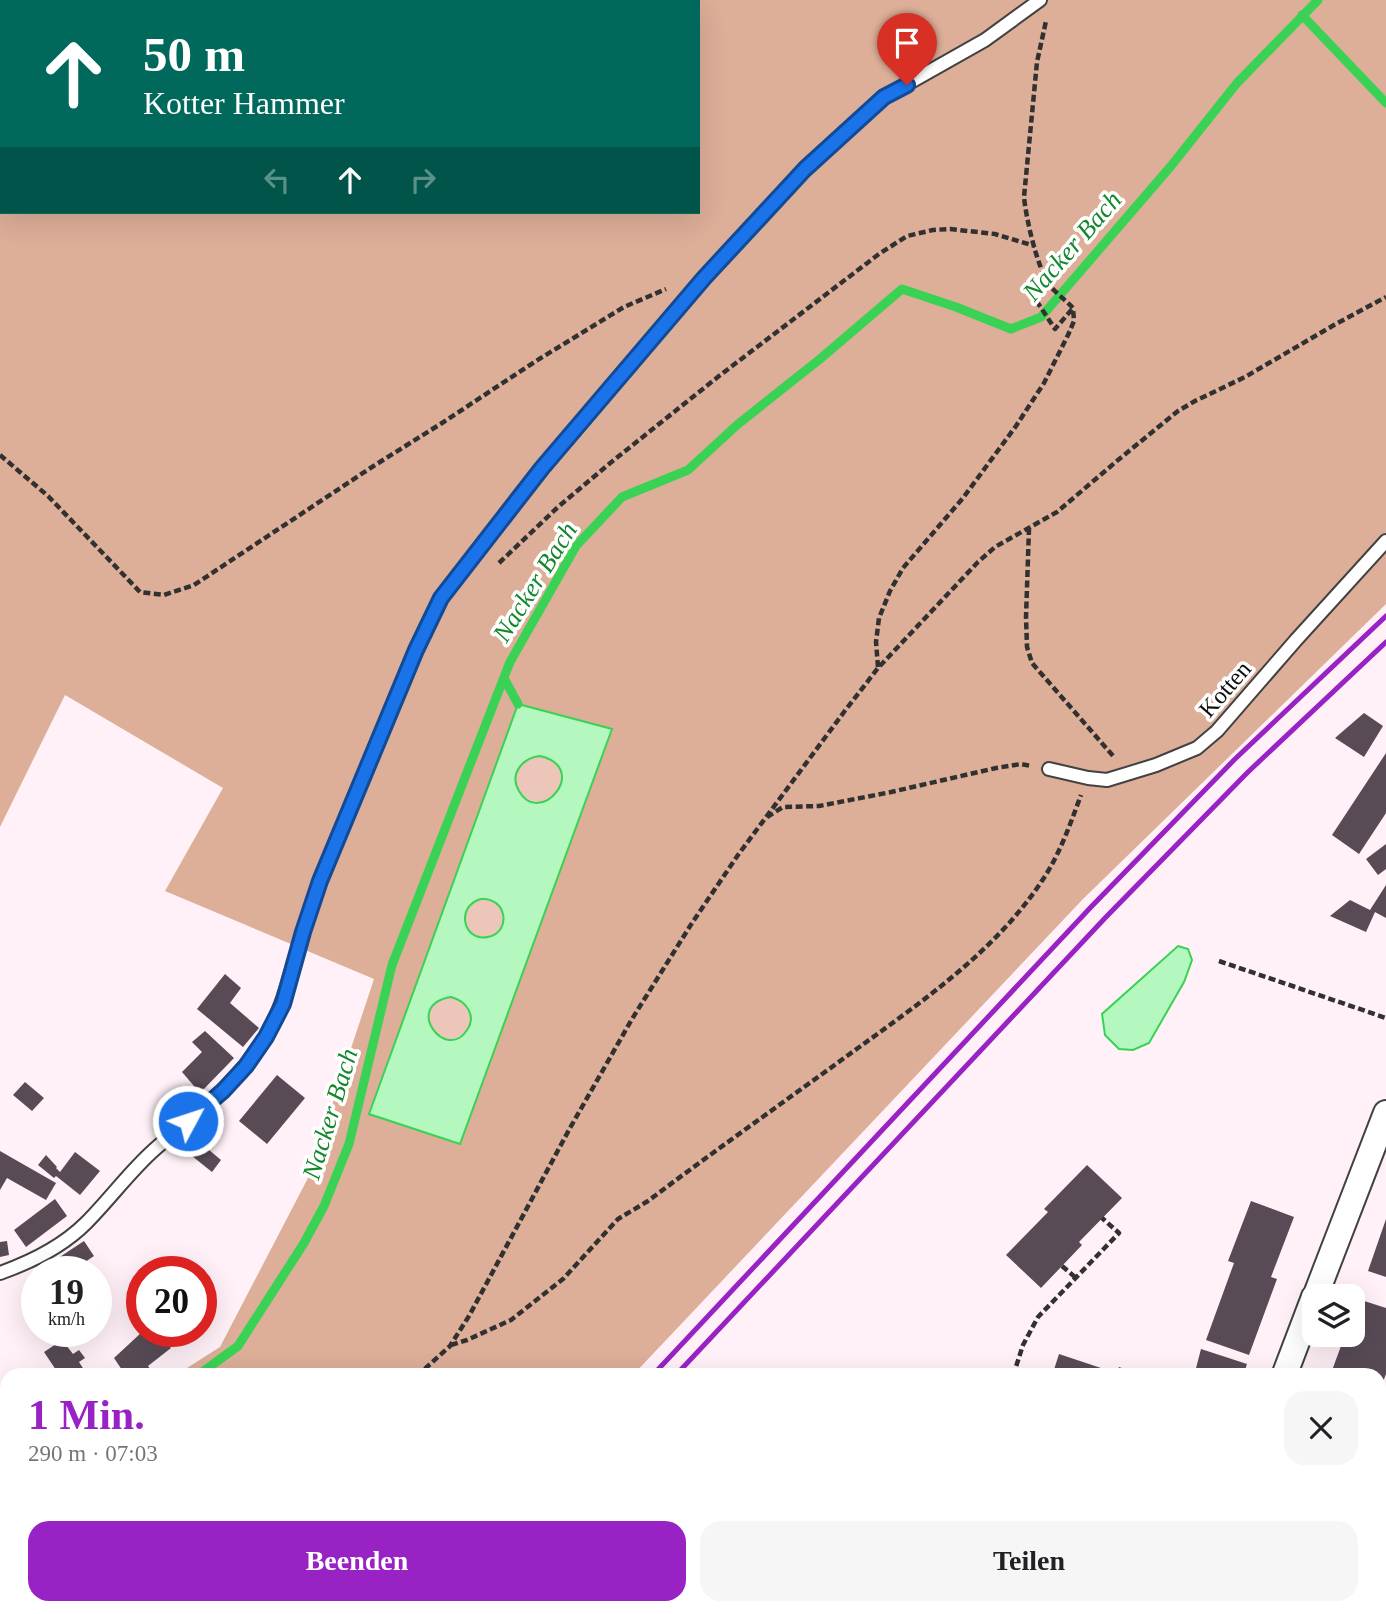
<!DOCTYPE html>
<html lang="de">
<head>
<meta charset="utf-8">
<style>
  :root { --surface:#fff; --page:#f6f6f6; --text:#202124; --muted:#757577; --accent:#9922c5 }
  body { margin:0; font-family:Georgia,serif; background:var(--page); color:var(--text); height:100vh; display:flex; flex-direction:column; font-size:26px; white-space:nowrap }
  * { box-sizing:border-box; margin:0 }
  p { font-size:23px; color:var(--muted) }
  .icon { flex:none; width:38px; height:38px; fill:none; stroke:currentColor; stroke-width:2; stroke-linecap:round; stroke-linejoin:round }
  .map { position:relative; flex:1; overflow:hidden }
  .details { position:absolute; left:0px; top:1368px; width:1386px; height:247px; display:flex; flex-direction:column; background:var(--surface); border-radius:21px 21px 0 0; box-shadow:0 7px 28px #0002 }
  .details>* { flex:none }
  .top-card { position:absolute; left:0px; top:0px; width:700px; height:214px; box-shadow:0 7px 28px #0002; background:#00695c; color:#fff; overflow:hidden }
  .controls { position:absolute; left:1302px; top:1284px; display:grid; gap:14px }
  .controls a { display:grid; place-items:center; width:63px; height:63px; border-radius:14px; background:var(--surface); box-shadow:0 7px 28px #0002; font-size:35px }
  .speed { position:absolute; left:21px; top:1256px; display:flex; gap:14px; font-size:35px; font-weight:700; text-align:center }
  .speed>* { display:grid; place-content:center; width:91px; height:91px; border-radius:50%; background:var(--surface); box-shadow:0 7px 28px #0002; line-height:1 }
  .speed small { font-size:18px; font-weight:400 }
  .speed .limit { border:10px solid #d22; background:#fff; color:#111 }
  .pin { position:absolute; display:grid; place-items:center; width:60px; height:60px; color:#fff; margin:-72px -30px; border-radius:50% 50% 50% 0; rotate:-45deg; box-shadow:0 0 7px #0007 }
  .pin .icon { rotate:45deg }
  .me { position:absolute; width:77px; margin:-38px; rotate:50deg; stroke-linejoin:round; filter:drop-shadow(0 0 5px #0008) }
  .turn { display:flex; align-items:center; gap:24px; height:147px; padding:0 28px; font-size:32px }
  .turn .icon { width:91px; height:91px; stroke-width:2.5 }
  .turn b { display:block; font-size:49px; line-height:60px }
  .lanes { display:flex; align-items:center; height:66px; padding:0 28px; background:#0003; justify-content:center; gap:35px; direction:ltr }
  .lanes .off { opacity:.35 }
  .round { display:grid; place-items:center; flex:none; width:74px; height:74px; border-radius:21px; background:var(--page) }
  .overview { display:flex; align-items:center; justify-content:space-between; height:119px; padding:0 28px }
  h1 { font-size:42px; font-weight:700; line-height:52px; color:var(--accent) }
  .button { display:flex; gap:14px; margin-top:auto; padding:14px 28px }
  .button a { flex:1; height:80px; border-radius:21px; background:var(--accent); color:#fff; font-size:28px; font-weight:700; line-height:80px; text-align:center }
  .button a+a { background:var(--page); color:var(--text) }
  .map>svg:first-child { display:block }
  .green { fill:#ebc6b9 }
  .forest { fill:#ddae98; fill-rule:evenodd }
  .water { fill:#b4f8bf; stroke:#39d254; stroke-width:2; fill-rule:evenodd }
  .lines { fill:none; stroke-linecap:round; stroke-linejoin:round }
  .stream { stroke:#39d254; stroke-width:9 }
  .building { fill:#584b56 }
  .lane-casing { stroke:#424242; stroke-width:16 }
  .street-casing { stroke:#424242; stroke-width:28 }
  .path { stroke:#313131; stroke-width:4.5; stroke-dasharray:7 3.5; stroke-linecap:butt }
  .lane { stroke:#fff; stroke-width:12 }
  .street { stroke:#fff; stroke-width:24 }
  .rail { stroke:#9922c5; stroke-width:5 }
  .route-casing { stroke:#114b97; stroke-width:18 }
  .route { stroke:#1a73e8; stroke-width:12 }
  .labels { text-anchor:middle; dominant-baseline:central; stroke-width:7; stroke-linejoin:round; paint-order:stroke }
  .street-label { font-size:24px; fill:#0f0f0f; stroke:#fff }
  .water-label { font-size:26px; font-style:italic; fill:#13882c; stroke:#fff }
</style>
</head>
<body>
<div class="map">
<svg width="1386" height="1614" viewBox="0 0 1386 1614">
  <rect width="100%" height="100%" fill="#fff1f7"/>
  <path class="green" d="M516 779a23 23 0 1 1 46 0a23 23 0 1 1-46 0Z
    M465 918a19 19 0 1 1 38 0a19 19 0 1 1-38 0Z
    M429 1018a21 21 0 1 1 42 0a21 21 0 1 1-42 0Z"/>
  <path class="forest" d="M0,0H1386V604L1083,899L633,1375H176L220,1347L308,1178L374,979L165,891L223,788L65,695L0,827ZM2,2H698V212H2ZM519,704L612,730L459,1144L370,1114Z
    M0,1414L7,1426V1608H413L407,1614H0Z"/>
  <path class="water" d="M518,704L612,729L460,1144L369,1114ZM540,756C591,768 540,828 519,791C509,774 522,758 540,756ZM481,899C507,897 512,932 488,937C463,942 455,906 481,899ZM451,997C466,1001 477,1015 467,1030C446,1063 402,1005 451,997Z
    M1178,946L1188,949L1192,960L1184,982L1149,1043L1133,1050L1119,1049L1105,1035L1102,1014Z"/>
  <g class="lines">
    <path class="stream" d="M1302,15L1386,103
      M504,678L518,704
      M197,1376L238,1346L304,1243L324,1206L349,1144L392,965L510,662L576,546L622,497L688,470L737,425L820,359L902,289L956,307L1011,329L1041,317L1171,166L1237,83L1318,0
      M0,1613L7,1608"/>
  </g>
  <path class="building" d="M1364,713L1383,726L1364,757L1335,738Z
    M1386,753V813L1359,854L1332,835Z
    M1386,844V869L1378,875L1366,859Z
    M1386,885V918L1375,912L1366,932L1330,916L1350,900L1370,910Z
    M225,974L241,988L230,1003L259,1028L243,1047L197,1009Z
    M205,1031L234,1058L200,1093L182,1072L202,1052L192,1042Z
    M277,1075L305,1098L267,1144L239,1121Z
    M25,1082L44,1098L32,1111L13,1095Z
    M202,1144L221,1160L212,1172L192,1156Z
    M0,1151L56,1183L46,1200L7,1178L0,1190Z
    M75,1152L100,1171L80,1195L56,1176L54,1178L38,1165L46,1155L57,1167L56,1168L60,1172Z
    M1087,1165L1122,1198L1079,1242L1082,1245L1041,1288L1006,1255L1048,1212L1044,1209Z
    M55,1199L67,1216L26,1247L14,1230Z
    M1251,1201L1294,1217L1271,1277L1277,1279L1249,1355L1206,1340L1234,1263L1228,1261Z
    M1386,1219V1277L1368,1271Z
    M7,1241L9,1255L0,1257V1242Z
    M84,1241L94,1256L70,1272H37Z
    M1358,1299L1386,1308V1374L1379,1392V1376H1330L1345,1335H1353V1313Z
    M142,1332H156L171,1348L148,1366L155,1376H126L114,1358Z
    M62,1340L73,1354L79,1350L85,1358L79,1362L88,1376H60L44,1352Z
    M1201,1349L1247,1364L1243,1376H1206L1195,1372Z
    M1059,1354L1116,1373L1119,1367L1144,1376H1052Z
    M936,1608H962L967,1614H930Z
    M1320,1608L1318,1614H1298L1284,1609Z"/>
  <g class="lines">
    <defs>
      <path id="lane" d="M1049,769L1088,778L1107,780L1156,765L1197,748L1217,731L1296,640L1386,541
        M0,1273C31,1262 63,1246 86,1223C110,1199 130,1171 155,1149C195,1113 239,1083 266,1036C282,1009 288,982 297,952C304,928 312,905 320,881L416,650L441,598L542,469L704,278L805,168L884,97L985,40L1040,0"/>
      <path id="street" d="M1315,1297L1386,1113
        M1284,1376L1314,1297
        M589,1608L591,1614
        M502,1614L506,1608
        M854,1614L859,1608
        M1188,1614L1191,1608"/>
    </defs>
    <use href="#lane" class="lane-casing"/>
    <use href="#street" class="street-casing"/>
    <path class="path" d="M1048,283L1030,291L1055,329L1073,308
      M0,455L48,496L140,592L164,595L194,585L372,467L442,423L536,361L624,307L666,289
      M1029,528L1026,617L1027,647L1032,663L1114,757
      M499,563L558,507L609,464L719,376L879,254L907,236L933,230L950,229L995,234L1035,246
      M878,667L876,642L879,618L890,591L903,568L963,498L1016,426L1044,383L1068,335L1074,321L1073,308C1066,300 1055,293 1049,284C1037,267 1026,218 1024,197L1037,62L1046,21
      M767,817L783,807L819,806L891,792L996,768L1021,764L1031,766
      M1219,961L1386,1018
      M1062,1266L1076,1278
      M451,1345L467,1340L511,1320L563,1279L618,1219L648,1201C717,1149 788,1099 858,1048C927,998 1002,946 1047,873C1062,848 1071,822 1081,795
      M417,1376L450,1346L469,1316L570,1128L632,1019L692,923L738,855L844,712L878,668L978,562L995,547L1057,512L1118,460L1178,411L1195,401L1245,377L1334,325L1386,297
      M1013,1376L1023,1345L1038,1317L1119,1233L1102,1218
      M0,1450L7,1461
      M61,1614L66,1608
      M81,1614L83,1608"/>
    <use href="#lane" class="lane"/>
    <use href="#street" class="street"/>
    <path class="rail" d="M652,1376L1091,907L1235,759L1386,616
      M675,1376L1106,917L1248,772L1386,642
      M428,1614L433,1608
      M451,1614L457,1608"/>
  </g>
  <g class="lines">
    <defs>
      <path id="route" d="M188,1121L223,1091L246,1066L266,1037L283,1004L303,932L320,881L416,650L441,598L542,468L704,278L805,169L884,97L907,85"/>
    </defs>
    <use href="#route" class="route-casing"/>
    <use href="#route" class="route"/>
  </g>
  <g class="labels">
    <g class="street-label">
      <text transform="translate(1225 689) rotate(-49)">Kotten</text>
    </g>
    <g class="water-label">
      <text transform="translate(1072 246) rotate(-49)">Nacker Bach</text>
      <text transform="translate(535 582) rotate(-58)">Nacker Bach</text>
      <text transform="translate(330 1114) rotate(-73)">Nacker Bach</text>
    </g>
  </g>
</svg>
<div class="controls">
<a><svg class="icon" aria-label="layers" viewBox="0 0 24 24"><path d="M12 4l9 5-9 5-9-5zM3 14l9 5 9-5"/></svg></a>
</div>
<div class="speed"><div>19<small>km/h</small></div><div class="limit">20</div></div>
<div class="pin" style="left:907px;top:85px;background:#d93025"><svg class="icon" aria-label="arrive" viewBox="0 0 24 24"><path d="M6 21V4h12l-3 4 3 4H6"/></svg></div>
<svg class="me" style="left:188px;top:1121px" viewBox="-20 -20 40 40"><circle r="17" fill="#1a73e8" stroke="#fff" stroke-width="3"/><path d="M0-11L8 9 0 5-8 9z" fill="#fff"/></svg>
<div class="top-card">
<div class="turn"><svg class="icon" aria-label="ahead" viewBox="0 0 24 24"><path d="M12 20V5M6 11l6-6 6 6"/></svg><div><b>50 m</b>Kotter Hammer</div></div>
<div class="lanes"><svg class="icon off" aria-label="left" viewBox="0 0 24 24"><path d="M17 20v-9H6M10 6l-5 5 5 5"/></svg><svg class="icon" aria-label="ahead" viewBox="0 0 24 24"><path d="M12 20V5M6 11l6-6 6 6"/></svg><svg class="icon off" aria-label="right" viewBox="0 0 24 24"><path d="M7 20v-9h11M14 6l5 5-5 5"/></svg></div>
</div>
<section class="details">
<div class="overview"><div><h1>1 Min.</h1><p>290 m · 07:03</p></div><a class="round"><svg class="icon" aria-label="close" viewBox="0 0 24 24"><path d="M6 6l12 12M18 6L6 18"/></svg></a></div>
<div class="button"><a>Beenden</a><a>Teilen</a></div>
</section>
</div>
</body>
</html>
